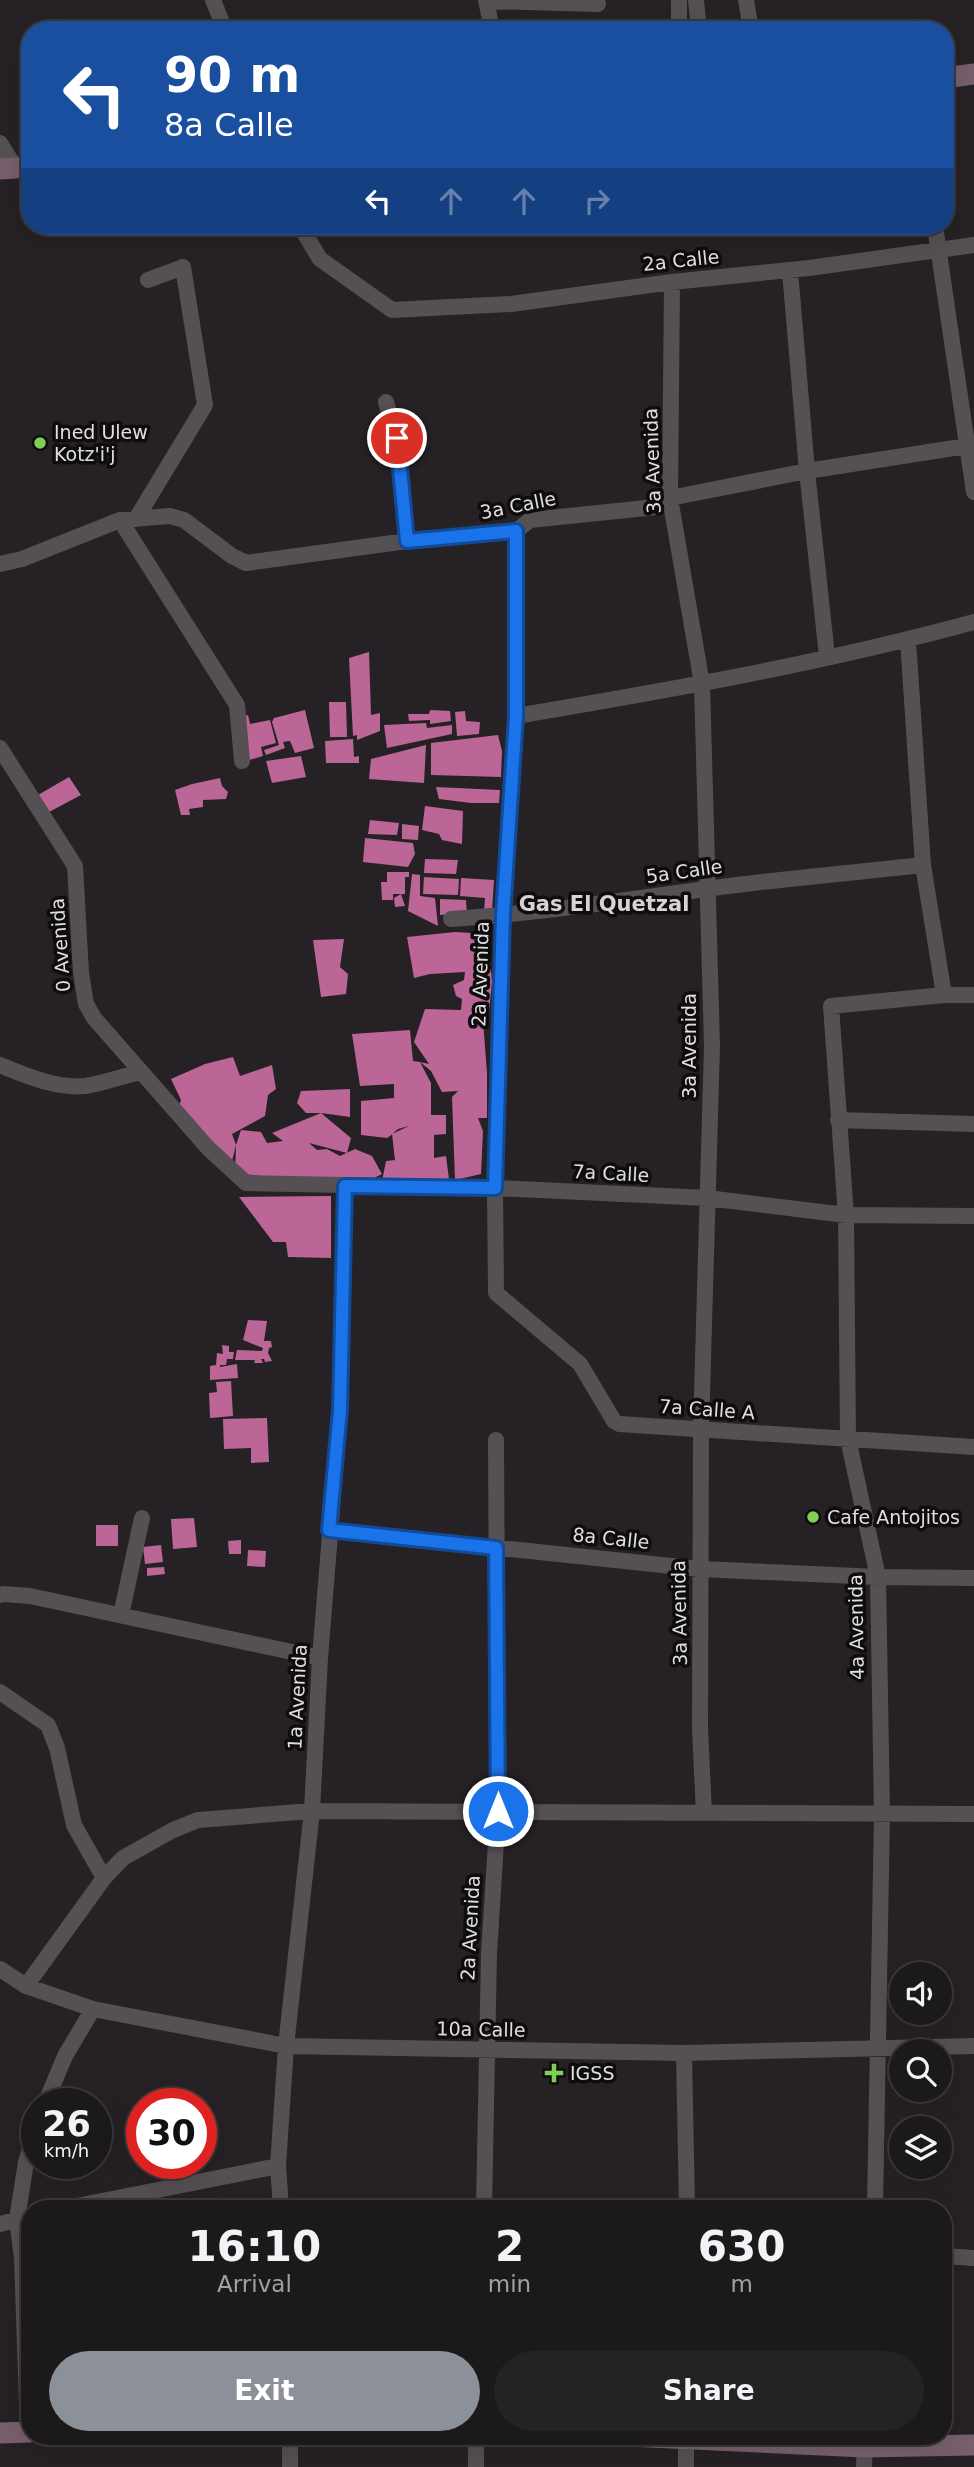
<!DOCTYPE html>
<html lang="en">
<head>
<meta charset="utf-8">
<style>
  :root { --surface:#1c191b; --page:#252224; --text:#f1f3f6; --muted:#a0a0a3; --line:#3a383a; --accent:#8c9099 }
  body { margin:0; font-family:"DejaVu Sans",sans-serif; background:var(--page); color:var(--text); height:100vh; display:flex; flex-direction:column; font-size:26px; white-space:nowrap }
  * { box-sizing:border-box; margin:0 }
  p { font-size:23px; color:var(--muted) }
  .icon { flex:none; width:38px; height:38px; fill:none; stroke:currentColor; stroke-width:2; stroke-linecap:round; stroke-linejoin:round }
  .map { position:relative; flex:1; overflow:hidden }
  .drawer { position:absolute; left:21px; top:2200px; width:931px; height:245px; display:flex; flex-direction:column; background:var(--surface); border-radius:28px; box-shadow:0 7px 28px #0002,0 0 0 2px var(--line) }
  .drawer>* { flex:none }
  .hud { position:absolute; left:21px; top:21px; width:933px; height:214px; border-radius:28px; box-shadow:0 7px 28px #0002,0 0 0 2px var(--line); background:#1a4fa0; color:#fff; overflow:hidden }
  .tools { position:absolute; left:889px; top:1962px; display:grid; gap:14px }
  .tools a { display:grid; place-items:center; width:63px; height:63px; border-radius:50%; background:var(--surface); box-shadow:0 7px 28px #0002,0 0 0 2px var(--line); font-size:35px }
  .speed { position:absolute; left:21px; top:2088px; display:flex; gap:14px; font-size:35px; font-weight:700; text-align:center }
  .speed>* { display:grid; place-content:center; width:91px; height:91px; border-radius:50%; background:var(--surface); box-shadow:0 7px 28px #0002,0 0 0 2px var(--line); line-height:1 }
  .speed small { font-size:18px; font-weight:400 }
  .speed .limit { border:10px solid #d22; background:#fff; color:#111 }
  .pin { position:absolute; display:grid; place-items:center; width:60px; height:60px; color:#fff; margin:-30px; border:4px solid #fff; border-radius:50%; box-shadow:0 2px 7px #0007 }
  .me { position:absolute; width:77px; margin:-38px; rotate:0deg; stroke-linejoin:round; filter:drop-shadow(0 0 5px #0008) }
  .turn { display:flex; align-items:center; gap:24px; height:147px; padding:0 28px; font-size:32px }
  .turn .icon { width:91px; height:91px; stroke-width:2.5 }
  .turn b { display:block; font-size:49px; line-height:60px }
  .lanes { display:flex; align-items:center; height:66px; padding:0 28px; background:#0003; justify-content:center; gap:35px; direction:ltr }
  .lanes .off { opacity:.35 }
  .eta { display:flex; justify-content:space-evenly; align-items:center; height:119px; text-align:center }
  .eta b { font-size:42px; font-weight:800; line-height:49px }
  .button { display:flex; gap:14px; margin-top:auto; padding:14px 28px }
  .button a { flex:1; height:80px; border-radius:42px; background:var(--accent); color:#fff; font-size:28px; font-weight:800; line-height:80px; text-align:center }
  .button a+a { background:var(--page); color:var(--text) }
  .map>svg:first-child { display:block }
  .building { fill:#bb6696 }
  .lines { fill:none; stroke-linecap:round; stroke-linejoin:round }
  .street { stroke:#555053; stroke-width:16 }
  .secondary { stroke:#77606c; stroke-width:21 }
  .route-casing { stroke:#114b97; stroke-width:18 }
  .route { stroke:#1a73e8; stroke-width:12 }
  .poi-dot { fill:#7ed053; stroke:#0e0c0d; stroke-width:2.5 }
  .labels { text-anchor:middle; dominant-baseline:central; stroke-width:7; stroke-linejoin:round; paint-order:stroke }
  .street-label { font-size:19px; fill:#e1dee0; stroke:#0e0c0d }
  .poi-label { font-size:19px; fill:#e1dee0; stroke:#0e0c0d; text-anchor:start }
  .neighbourhood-label { font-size:21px; font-weight:bold; fill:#d9d2d5; stroke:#0e0c0d }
</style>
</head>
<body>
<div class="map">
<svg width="974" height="2467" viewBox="0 0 974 2467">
  <rect width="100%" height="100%" fill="#262124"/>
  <path class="building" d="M369,652L371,715L380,713V731L357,740V735L353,736L349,658Z
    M329,702H346L347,737H330Z
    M305,710L314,748L295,753L290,741L283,742L285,748L266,755L264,750L279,745L272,722L274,718Z
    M430,710L450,711L451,721L430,724V720L409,721L408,714H429Z
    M465,711L466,721L480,722L479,734L457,736L455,712Z
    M248,715L250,724L270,720L276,743L261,747L263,756L246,761L242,717Z
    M426,723L427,728L452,725V734L387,748L384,725Z
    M498,735L502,751L501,777L431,775V743Z
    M353,739L354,757L359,756V763H326L325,741Z
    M426,745L424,783L369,779L371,759Z
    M301,756L306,777L272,783L266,761Z
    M69,777L81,795L49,812L38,795Z
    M220,778L222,786L228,792L226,799L203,800V807L189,809L190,815H181L175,790L192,784Z
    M436,787L500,790L499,803H471L439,799Z
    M425,806L463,811L462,844L442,840L439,834L422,830Z
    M370,820L399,823L397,835L368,834Z
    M402,824L419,826L418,840L402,839Z
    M365,838L413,843L415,854L408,867L363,862Z
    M425,859L458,860L456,874L424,873Z
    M387,872H409V877H405V894H401L405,906L395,907L394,898L401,894H393V900H382L381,882H387Z
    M412,874L420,875V896L435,898L438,926L408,911Z
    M424,877L459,879L458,895L423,894Z
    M461,878L494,880L492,911H484L485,898L460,896Z
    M440,899L466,900L467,914L440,915Z
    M455,932L488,934L492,982L489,1013L473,1019L483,1020L487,1073V1118H478L483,1131L481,1174L455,1180L452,1097L458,1091L442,1092L431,1071L420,1062L429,1064L414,1042L425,1009L461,1010L462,999L456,996L453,985L464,980L465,972L430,974L414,978L407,937Z
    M344,939L340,967L348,974L346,994L321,997L313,940Z
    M410,1030L413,1061L420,1062L431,1083V1115H446V1134L434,1135V1158L446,1156L450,1187L381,1186L386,1161L395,1160L392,1134L409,1126L398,1129L390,1136L387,1138L361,1135V1101L394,1098V1084L360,1086L352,1034Z
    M233,1057L240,1076L272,1065L276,1089L268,1095L265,1116L232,1134L236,1145L232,1161L177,1113L181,1100L171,1079L205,1064Z
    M350,1089V1117L321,1113L351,1138L347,1153L309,1143L317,1150L327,1149L340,1156L355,1149L372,1156L382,1174L370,1180L285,1179L235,1173L236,1145L241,1130L261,1132L267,1143L283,1141L272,1133L321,1113H306L297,1103L301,1091Z
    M331,1196V1258L288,1257L286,1242H273L239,1197Z
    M248,1320L267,1321L264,1341H271L272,1347L269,1348L268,1353L272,1361L265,1362L264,1359H261L263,1363H254L255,1360H235L237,1350L262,1351L263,1348L243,1340Z
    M222,1345L229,1346V1352H234L233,1359H227L226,1365H220V1367L237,1364L238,1378L210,1380V1366L216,1365L217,1353L223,1354Z
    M231,1381L233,1416L210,1418L209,1393L217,1392L216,1382Z
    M267,1418L269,1462L251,1463V1448L224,1449L223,1419Z
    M194,1518L197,1547L173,1549L171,1519Z
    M96,1525H118V1546H96Z
    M241,1540V1554H229L228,1541Z
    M161,1545L163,1562L145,1564L143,1547Z
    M248,1550L266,1551L265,1567L247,1566Z
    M164,1567L165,1574L147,1576V1568Z"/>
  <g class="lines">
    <path class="street" d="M213,0L225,30
      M486,0L492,30
      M696,0L699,30
      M746,0L751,30
      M486,1L598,4L597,0
      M679,30V0
      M0,143L15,167
      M300,226L320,259L392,310L511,304L672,282L809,268L974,245
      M935,226L974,492
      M790,271L807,471L827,656
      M672,282L670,498L702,684L712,1046L701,1429L700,1729L704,1813
      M386,402L397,438L407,541
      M136,519L205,405L183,267L148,280
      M120,520L237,705L242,761
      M516,531V716L503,915L495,1188L496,1293L580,1364L614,1421L619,1424L974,1447
      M0,564L22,559L120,520L170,516L184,520L232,556L246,563L407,541L516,531L530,520L656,507L670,498L807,471L974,445
      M908,640L923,865L944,995
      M516,716C670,690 824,663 974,622
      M0,748L75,866L81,973L86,1004L94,1018L208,1148L246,1183L495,1188L707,1198L846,1215L974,1216
      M451,919C537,913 621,901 706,889C778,879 851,873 923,865
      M0,1065C27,1076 56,1089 86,1086C104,1083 123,1076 141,1072
      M838,1120L974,1124
      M329,1530L700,1569L878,1577L974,1578
      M0,1595L3,1594L30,1596L320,1658
      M121,1615L142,1518
      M0,1692L48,1725L57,1748L74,1825L104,1878
      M0,1969L26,1986L93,2009L286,2046L684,2053L974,2046
      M26,1986L104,1878L123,1858L173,1830L198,1820L312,1811L974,1814
      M684,2053L687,2208
      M45,2104L65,2056L93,2009
      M67,2208L278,2166
      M281,2208L278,2166L286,2046L312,1811L320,1658L340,1410L345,1186
      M484,2208L489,1953L498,1811L496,1440
      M875,2208L882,1814L878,1577L848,1439L846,1215L831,1006L944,995H974
      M0,2224L30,2216
      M943,2256L974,2258
      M28,2432L22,2258L17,2219L26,2162L37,2127
      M290,2467V2436
      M476,2467V2436
      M686,2467V2436
      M864,2467L865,2436"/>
    <path class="secondary" d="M945,78L974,74
      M0,169L30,167
      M0,2433L30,2432
      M627,2436L864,2447L974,2445"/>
  </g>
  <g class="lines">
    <defs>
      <path id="route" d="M397,438L407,541L516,531V716L503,915L495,1188L345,1186L340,1410L329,1530L496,1548L498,1811"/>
    </defs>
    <use href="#route" class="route-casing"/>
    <use href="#route" class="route"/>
  </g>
  <g class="poi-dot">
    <circle cx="40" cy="443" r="7"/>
    <circle cx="813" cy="1517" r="7"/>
    <path d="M550.5 2062.5h7v7h7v7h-7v7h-7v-7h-7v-7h7z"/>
  </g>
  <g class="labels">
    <g class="street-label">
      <text transform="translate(681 260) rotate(-6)">2a Calle</text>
      <text transform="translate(652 461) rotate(-92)">3a Avenida</text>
      <text transform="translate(518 505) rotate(-11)">3a Calle</text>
      <text transform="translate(684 871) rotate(-8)">5a Calle</text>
      <text transform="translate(60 945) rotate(-94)">0 Avenida</text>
      <text transform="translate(480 974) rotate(-88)">2a Avenida</text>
      <text transform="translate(689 1046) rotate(-90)">3a Avenida</text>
      <text transform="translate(611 1173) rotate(3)">7a Calle</text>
      <text transform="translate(707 1409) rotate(4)">7a Calle A</text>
      <text transform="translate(611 1538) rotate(6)">8a Calle</text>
      <text transform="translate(679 1613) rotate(-91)">3a Avenida</text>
      <text transform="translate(856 1627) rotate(-91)">4a Avenida</text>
      <text transform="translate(297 1697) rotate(-87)">1a Avenida</text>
      <text transform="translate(470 1928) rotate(-87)">2a Avenida</text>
      <text transform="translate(481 2029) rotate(1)">10a Calle</text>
    </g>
    <g class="poi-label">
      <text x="54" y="432">Ined Ulew<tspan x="54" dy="22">Kotz'i'j</tspan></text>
      <text x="827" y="1517">Cafe Antojitos</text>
      <text x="570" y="2073">IGSS</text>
    </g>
    <g class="neighbourhood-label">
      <text x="604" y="904">Gas El Quetzal</text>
    </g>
  </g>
</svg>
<div class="tools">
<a><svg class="icon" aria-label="sound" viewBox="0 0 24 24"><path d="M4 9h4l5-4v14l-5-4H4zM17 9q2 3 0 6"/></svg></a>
<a><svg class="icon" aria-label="search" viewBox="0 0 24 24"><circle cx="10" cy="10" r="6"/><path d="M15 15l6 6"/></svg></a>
<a><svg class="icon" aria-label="layers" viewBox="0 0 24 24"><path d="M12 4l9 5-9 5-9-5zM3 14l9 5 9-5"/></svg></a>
</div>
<div class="speed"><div>26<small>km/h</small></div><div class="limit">30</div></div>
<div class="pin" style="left:397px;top:438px;background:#d93025"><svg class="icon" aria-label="arrive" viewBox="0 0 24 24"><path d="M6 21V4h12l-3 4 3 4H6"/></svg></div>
<svg class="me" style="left:498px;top:1811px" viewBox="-20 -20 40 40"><circle r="17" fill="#1a73e8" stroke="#fff" stroke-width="3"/><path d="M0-11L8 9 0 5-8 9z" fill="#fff"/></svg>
<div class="hud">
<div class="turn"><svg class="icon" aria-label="left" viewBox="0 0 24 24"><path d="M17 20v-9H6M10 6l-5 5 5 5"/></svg><div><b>90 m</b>8a Calle</div></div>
<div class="lanes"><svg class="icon" aria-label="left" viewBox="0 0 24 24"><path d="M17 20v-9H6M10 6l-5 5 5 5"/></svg><svg class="icon off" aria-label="ahead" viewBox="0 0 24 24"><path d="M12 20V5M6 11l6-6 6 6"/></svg><svg class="icon off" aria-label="ahead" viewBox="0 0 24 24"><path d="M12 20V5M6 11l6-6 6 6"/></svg><svg class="icon off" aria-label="right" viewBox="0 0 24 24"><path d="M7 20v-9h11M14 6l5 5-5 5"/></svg></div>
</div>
<section class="drawer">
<div class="eta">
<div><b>16:10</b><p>Arrival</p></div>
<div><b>2</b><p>min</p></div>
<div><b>630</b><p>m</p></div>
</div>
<div class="button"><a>Exit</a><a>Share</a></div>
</section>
</div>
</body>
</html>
